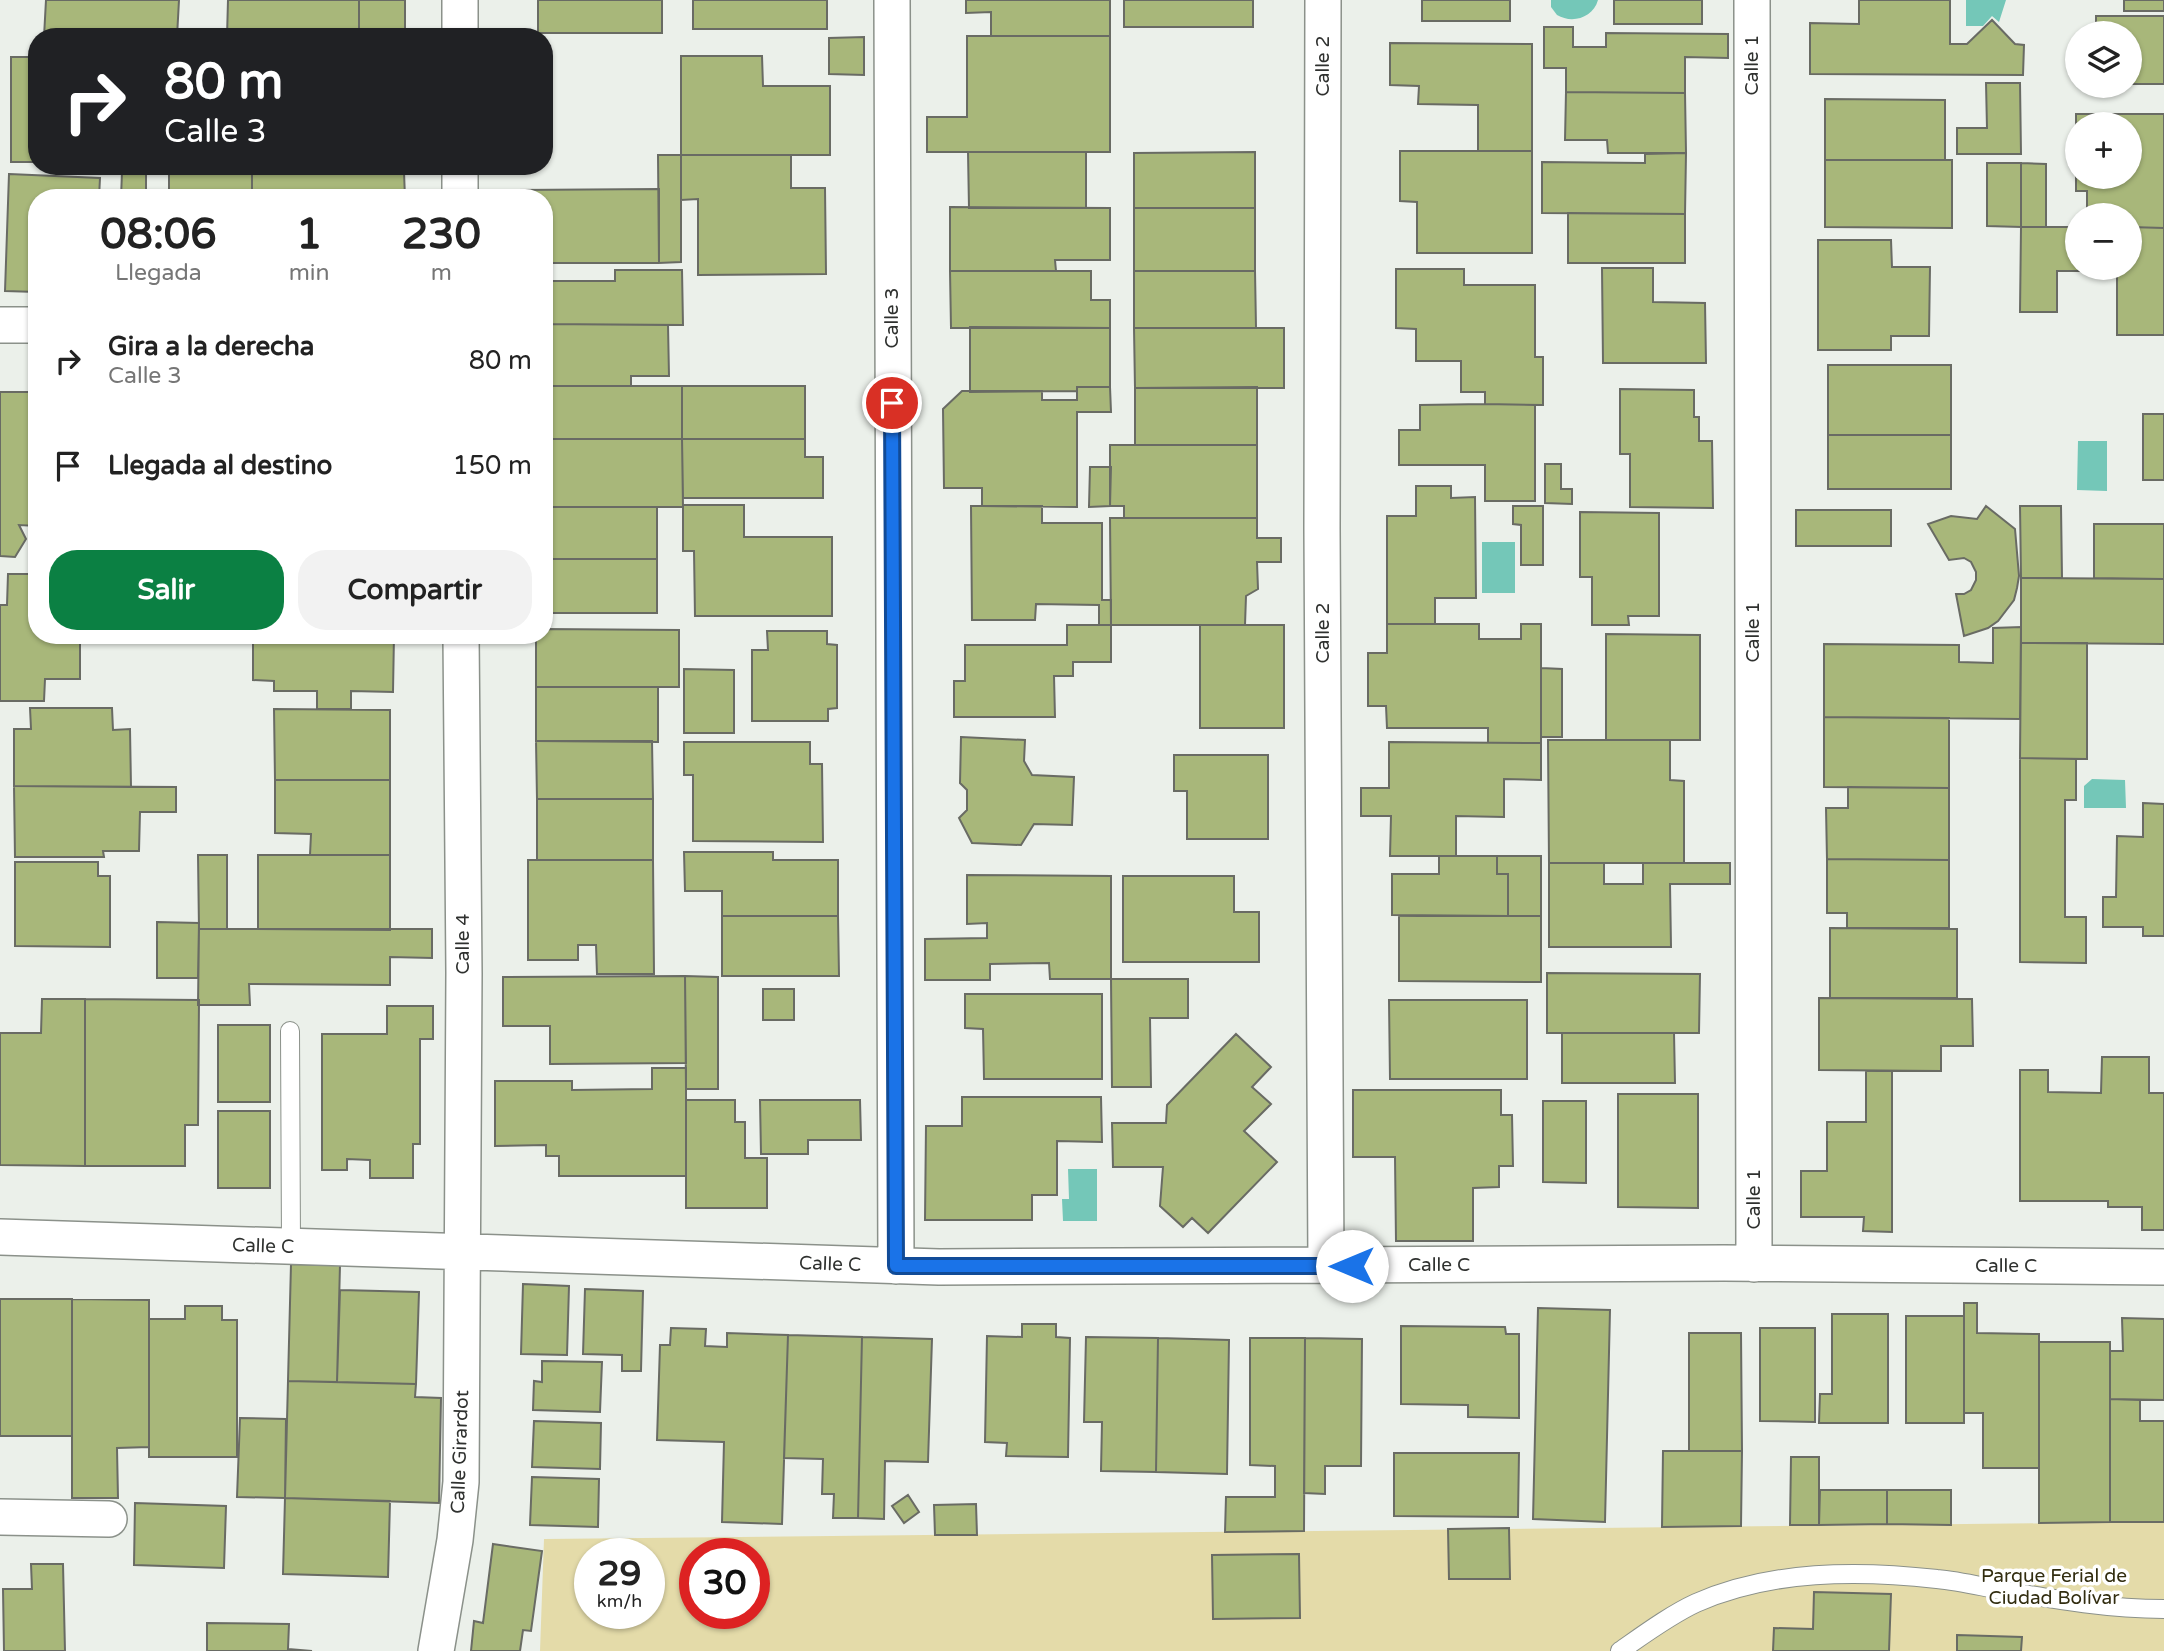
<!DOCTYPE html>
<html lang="es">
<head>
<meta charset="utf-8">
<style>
  :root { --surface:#fff; --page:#f2f2f2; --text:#222; --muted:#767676; --accent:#0b8043 }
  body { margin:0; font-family:"Varela Round",sans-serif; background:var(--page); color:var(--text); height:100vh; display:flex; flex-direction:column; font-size:26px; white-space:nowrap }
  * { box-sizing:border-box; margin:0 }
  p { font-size:23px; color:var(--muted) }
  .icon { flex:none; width:38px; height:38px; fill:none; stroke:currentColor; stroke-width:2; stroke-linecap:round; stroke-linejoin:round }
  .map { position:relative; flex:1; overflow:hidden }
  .panel { position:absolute; left:28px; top:189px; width:525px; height:455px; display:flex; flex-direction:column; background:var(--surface); border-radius:28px; box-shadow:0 2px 5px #0004 }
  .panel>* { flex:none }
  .guide { position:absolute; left:28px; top:28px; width:525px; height:147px; border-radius:28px; box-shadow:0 2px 5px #0004; background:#202124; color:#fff; overflow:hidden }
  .controls { position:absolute; left:2065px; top:21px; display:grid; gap:14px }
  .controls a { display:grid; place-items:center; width:77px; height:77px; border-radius:50%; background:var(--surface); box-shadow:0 2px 5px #0004; font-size:35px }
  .speed { position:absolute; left:574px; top:1538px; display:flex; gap:14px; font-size:35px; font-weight:700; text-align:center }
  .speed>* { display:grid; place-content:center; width:91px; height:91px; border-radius:50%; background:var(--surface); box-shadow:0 2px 5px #0004; line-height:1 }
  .speed small { font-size:18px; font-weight:400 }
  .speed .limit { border:10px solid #d22; background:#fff; color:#111 }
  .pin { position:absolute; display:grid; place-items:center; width:60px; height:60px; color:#fff; margin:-30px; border:4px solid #fff; border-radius:50%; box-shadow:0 2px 7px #0007 }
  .me { position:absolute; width:77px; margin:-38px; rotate:270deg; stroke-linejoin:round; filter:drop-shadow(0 0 5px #0008) }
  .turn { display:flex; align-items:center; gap:24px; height:147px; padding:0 21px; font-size:32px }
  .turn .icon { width:91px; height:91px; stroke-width:2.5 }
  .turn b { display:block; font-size:49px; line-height:60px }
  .eta { display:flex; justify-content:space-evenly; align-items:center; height:119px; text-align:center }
  .eta b { font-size:42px; font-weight:700; line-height:49px }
  .button { display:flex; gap:14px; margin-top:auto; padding:14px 21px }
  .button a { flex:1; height:80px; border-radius:28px; background:var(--accent); color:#fff; font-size:28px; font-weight:700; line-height:80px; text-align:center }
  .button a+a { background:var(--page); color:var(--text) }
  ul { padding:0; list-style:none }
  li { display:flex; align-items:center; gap:21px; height:105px; padding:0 21px }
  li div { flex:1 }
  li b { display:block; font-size:26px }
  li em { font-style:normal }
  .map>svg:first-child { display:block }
  .green { fill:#e4dba9; fill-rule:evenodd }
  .water { fill:#74c7b8 }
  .building { fill:#a8b77a; stroke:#696b64; stroke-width:2; fill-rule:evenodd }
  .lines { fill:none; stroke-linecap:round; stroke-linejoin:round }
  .lane-casing { stroke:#8b918a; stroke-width:20 }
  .street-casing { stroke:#8b918a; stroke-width:38 }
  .lane { stroke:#fff; stroke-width:18 }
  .street { stroke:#fff; stroke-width:35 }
  .route-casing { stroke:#114b97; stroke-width:18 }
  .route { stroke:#1a73e8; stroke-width:12 }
  .labels { text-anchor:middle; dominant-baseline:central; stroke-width:7; stroke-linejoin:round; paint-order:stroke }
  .street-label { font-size:19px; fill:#2f312f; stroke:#fff }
  .park-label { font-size:19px; fill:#322d10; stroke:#fff }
</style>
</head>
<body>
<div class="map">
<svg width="2164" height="1651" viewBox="0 0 2164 1651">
  <rect width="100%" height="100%" fill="#ebf0ea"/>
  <path class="green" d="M2164,1522V1651H540L544,1539ZM590,1554H649V1614H590ZM695,1554H754V1614H695Z"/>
  <path class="water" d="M1551,0H1598C1593,18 1572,24 1557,15L1551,7Z
    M1966,0H2006L1999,22L1992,16L1983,26H1966Z
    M2078,441H2107V491L2077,490Z
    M1482,542H1515V593H1482Z
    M2092,779L2125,780L2126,808H2084V786Z
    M1068,1169H1097V1221H1063L1062,1199H1069Z"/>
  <path class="building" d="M46,0H179L177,37H44Z
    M228,0H359V37H227Z
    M359,0H405V37H359Z
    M538,0H662V33H538Z
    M693,0H827V29H693Z
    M966,0H1110V36H991V12L966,13Z
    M1124,0H1253V27H1124Z
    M1422,0H1510V21H1422Z
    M1614,0H1702V24H1614Z
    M1859,0H1950V44H1967L1992,20L2015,44L2024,45L2023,75L1810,74V23L1859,24Z
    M2124,0H2164V11H2124Z
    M2096,16H2164V84H2130V33H2096Z
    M1544,27H1573V47H1606V33L1728,34V58L1685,57V93L1566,92V68H1544Z
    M967,36H1110V152H927V117H967Z
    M864,37V75L829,74V38Z
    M1390,43L1532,44V151H1478V105L1418,104L1419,86L1390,85Z
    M681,56H762L763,86H830V155H681Z
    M11,57H37V162H11Z
    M1986,83H2020L2021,154H1957V128H1987Z
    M1566,92L1685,93L1686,153H1608L1607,140H1565Z
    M1825,99L1945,100V160H1825Z
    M2076,114H2164V228L2130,227V215H2087V191H2076ZM2077,124H2130V177H2077Z
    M1400,151H1532V253H1417V202L1400,201Z
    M968,152H1086V208H969Z
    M1255,152V208H1134V153Z
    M1686,153L1685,214L1542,213V162L1645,163V154Z
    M658,155H681V262L659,263Z
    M681,155H791V188H825L826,274L698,275V199L681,200Z
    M1825,160H1952V228L1825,227Z
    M1987,163H2021V227L1987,226Z
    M2021,163L2046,164V227H2021Z
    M252,166H405L404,172H252Z
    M169,171L252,172V198H169Z
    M122,172L146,174V198H121Z
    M252,172H404L405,198H252Z
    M9,174L100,178L99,198H37V292L5,291Z
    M659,189V263H544V198H517V190Z
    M950,207L1110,208V260H1055L1056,271H950Z
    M1134,208H1255V271H1134Z
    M1568,213L1685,214V263H1568Z
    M2021,227H2077L2079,271H2057V312H2020Z
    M2130,227L2164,228V335H2117V268H2130Z
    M1818,240H1891L1892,267H1930L1929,336H1891V350H1818Z
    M1602,268H1653V302L1705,303L1706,363H1603Z
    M1396,269H1464V285H1535V357H1543V405L1485,404V392H1461V361H1416V329L1396,328Z
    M615,270H682L683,325L544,324V281H615Z
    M950,271H1091V300H1110V328H951Z
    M1134,271H1255L1256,328H1134Z
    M544,324L668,325L669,376H631V386H544Z
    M970,327L1110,328V387H1077V391L970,392Z
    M1134,328H1284V388H1135Z
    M1828,365H1951V435H1828Z
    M544,386H682V439H544Z
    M682,386H805V439H682Z
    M1077,387H1110L1111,412H1077V507L982,506V488H944L943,409L962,391H1042V400H1077Z
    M1257,387V445H1135V388Z
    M1620,389L1694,390V417H1699V441H1712L1713,508L1630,507V454H1620Z
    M0,392H37V526L19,525L26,539L15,557L0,556Z
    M1485,404L1535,405V501H1485V465H1399V430H1420V405Z
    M2143,414H2164V480H2143Z
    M1828,435H1951V489H1828Z
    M544,439H682L683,507H544Z
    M682,439H805V457H823V498H683Z
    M1110,445H1257V518H1124V506H1110Z
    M1545,464H1561V489H1572V504L1545,503Z
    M1090,467H1111L1110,506L1089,507Z
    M1416,486H1451V498L1475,497L1476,598H1435V624H1387V516H1416Z
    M683,505H744V537H832V616H695L694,551H683Z
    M971,506H1042V523H1102V600H1111V625H1099V605L1036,604L1035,620H972Z
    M1513,506H1543V565H1521V525L1513,524Z
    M1986,506L2015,529L2019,576L2017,588L2014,600L1998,621L1988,628L1964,636L1956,594H1964L1971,590L1976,580V572L1971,562L1964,558L1949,560L1928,524L1951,516L1977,519Z
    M2020,506H2061L2062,578H2021Z
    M551,507H657V559H551Z
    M1796,510H1891V546H1796Z
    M1580,512L1659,513V616H1628L1629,625H1592V577H1580Z
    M1110,518H1257V538H1281V562H1257L1258,589L1246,596L1245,625H1111Z
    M2094,524H2164V579L2094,578Z
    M544,559H657V613H544Z
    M8,574H37V635H80V679H45L44,701H0V605H7Z
    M2021,578L2164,579V644L2021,643Z
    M1387,624H1479V639H1521V624H1541V743H1488V728H1387L1386,706H1368V653H1387Z
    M1067,625H1111V662H1073V676H1054L1055,717H954V681H965V645H1067Z
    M1200,625H1284V728H1200Z
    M2021,627L2020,719L1824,717V644L1959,645V662L1993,663V628Z
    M544,629L679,630V687H536V635H544Z
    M767,631H827V644L837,645V708L828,709V721H752V650H768Z
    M1606,634L1700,635V740H1606Z
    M253,635H394L393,692L351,691V709H317V691H274V681L253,680Z
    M2021,643H2087V759L2020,758Z
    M1541,668L1562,669V737H1541Z
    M684,669L734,670V733H684Z
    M536,687H658V742L536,741Z
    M30,708H112L113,730L130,729L131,787L14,786V729H31Z
    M274,709L390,710V780H275Z
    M1824,717L1949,718V788L1824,787Z
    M961,737L1025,740L1024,761L1032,775L1074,777L1072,825L1034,824L1021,845L972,843L959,818L967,810V790L960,783Z
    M1548,740H1670V780L1684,781V863H1549Z
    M536,741H652L653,799H537Z
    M684,742H810V764H822L823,842L693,841V775H684Z
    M1389,742L1541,743V780L1504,779V817L1456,816V856H1390L1391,816H1361V788H1389Z
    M1174,755H1268V839H1187V791H1174Z
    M2020,758L2076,759V800H2065V917H2086V963L2020,962Z
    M275,780H390V855H310L311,834L275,833Z
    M14,786L176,787V812H140L139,851H103L104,857H15Z
    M1848,787L1949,788V860L1827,859L1826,808H1848Z
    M537,799H653V860H537Z
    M2143,803L2164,804V936H2143V927H2103V897H2116L2117,836L2143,837Z
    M684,852H773V860H838V916H722V891H685Z
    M198,855H227V929H199Z
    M258,855H390V930L258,929Z
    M1439,856H1497V874H1508V916L1392,915V874H1439Z
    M1497,856H1541V916H1508V874H1497Z
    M1827,859L1949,860V928H1847V913H1827Z
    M528,860H653L654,974H597L596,945H578V960H528Z
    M15,862H98V876H110V947L15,946Z
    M1549,863H1604V884H1643V863H1730V884H1670L1671,947H1549Z
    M967,875L1111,876V979H1050L1049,963L990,964V980H925V939L987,938V923L967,924Z
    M1123,876H1234V912H1259V962H1123Z
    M722,916H838L839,976H722Z
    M1399,916H1541V982L1399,981Z
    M157,922L199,923L198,978H157Z
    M1830,928L1957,929V998H1830Z
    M199,929H432V958L390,957V985L249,984L250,1005H198Z
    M1547,973L1700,974L1699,1033H1547Z
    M685,976L686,1063L550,1064V1026H503V977Z
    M685,976L718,977V1089H686Z
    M1111,979H1188V1018H1150L1151,1087H1112Z
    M763,989H794V1020H763Z
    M965,994H1102V1079H984L983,1029L965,1028Z
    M1819,998L1972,999L1973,1046H1941V1071L1819,1070Z
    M42,999H85V1166L0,1165V1033H41Z
    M85,999L199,1000L198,1125H185V1166H85Z
    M1389,1000H1527V1079H1390Z
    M387,1006H433V1039H420V1144H413V1178H370V1160L347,1159V1170H322V1034H387Z
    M218,1025H270V1102H218Z
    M1562,1033H1674L1675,1083H1562Z
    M1236,1034L1271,1067L1252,1087L1271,1104L1244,1131L1277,1162L1208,1233L1192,1218L1183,1227L1160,1206L1163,1167H1113L1112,1123H1166L1167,1105Z
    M2102,1057H2149V1093H2164V1230H2142V1207H2108V1201H2020V1070H2048V1092L2101,1093Z
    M652,1068H686V1176H559V1156H546V1145L495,1146V1081H572V1090L652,1089Z
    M1866,1071H1892V1232L1863,1231L1864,1217H1801V1171H1827V1122H1866Z
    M1353,1090H1501V1115H1512L1513,1166H1499V1187L1473,1188V1241H1396L1395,1157H1353Z
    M1618,1094H1698V1208L1618,1207Z
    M962,1097H1101L1102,1142L1057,1141V1195H1032V1220H925L926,1126H962Z
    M686,1100H735V1122H745V1158H767V1208H686Z
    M760,1100H860L861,1140H808V1154H761Z
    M1543,1101H1586V1183L1543,1182Z
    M218,1111H270V1188H218Z
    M291,1264L340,1265L337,1382L288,1381Z
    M523,1284L569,1286L567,1355L521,1354Z
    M585,1289L643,1291L641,1371H622V1355L583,1354Z
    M340,1290L419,1292L416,1384L337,1382Z
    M0,1299H72V1436H0Z
    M72,1299L149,1300V1447L117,1448L118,1498H72Z
    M1964,1303H1977V1333L2039,1334V1468H1983V1413H1964Z
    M185,1306H222V1320H237V1457H149V1319H185Z
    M1538,1308L1610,1310L1605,1522L1533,1519Z
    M1832,1314H1888V1423H1819L1820,1394H1832Z
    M1906,1316H1964V1423H1906Z
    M2122,1318L2164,1319V1400L2110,1399V1351H2123Z
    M1022,1324H1056V1337L1070,1338L1068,1457L1006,1456L1007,1443L985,1442L987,1336L1022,1337Z
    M1401,1326L1505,1327L1506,1334H1519V1418L1468,1417V1405L1401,1404Z
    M671,1328L706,1329L705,1346L727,1347V1333L788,1335L782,1524L722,1522L724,1442L657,1440L660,1345H670Z
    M1760,1328H1815V1422L1760,1421Z
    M1689,1333H1741L1742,1451H1689Z
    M788,1335L862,1337L858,1518H833L834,1494H822L823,1459L784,1458Z
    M862,1337L932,1339L928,1462L885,1461L884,1519L858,1518Z
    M1086,1337L1158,1338L1156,1472L1101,1471L1102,1422H1084Z
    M1158,1338L1229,1340L1227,1474L1156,1472Z
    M1250,1338H1305L1304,1531L1225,1532L1226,1497H1275V1466L1250,1465Z
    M1305,1338L1362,1339L1361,1466H1325V1494L1304,1493Z
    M2039,1342H2110V1522L2039,1523Z
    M542,1361L602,1362L600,1412L533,1410L534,1381L542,1382Z
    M288,1381L416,1384L415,1397L441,1398L439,1503L285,1498Z
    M2110,1399L2140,1400V1421H2164V1522H2110Z
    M240,1418L286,1419L285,1498L237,1497Z
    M534,1421L601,1423L600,1469L532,1467Z
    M1663,1451H1742L1741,1526L1662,1527Z
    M1394,1453H1519L1518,1517L1394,1516Z
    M1791,1457H1819V1525H1790Z
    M532,1477L599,1479L598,1527L530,1525Z
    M1820,1490H1887V1524L1819,1525Z
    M1887,1490H1951V1525L1887,1524Z
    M908,1495L919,1512L904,1523L892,1506Z
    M285,1498L390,1501L388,1577L283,1574Z
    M135,1503L226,1506L224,1568L134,1565Z
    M976,1504L977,1535H935L934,1505Z
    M1509,1528L1510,1579H1449L1448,1529Z
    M493,1544L542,1551L531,1631L523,1630L520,1651H471L474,1621L483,1623Z
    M1299,1554L1300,1618L1213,1619L1212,1555Z
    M31,1564H63L65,1651H4L3,1589H32Z
    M1814,1592L1891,1594L1889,1651H1773L1774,1628L1813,1629Z
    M207,1623L289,1624L288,1649L312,1651H207Z
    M1957,1635L2022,1637L2021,1651H1957Z"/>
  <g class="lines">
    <defs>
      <path id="lane" d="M290,1031L291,1246
        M1620,1651C1643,1635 1670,1615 1696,1603C1771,1570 1858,1570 1937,1579C1960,1581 1983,1587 2006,1591C2058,1600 2110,1609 2164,1609"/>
      <path id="street" d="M892,0L896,1266
        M1323,0L1322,529L1326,1266
        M1752,0L1754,1264
        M460,37V0
        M460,198V166
        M0,325H37
        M0,1237L939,1267L1724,1263L2164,1267
        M0,1517L109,1519
        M436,1651L455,1540L461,1482L464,973L461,635"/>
    </defs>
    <use href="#lane" class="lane-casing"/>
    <use href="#street" class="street-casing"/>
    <use href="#lane" class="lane"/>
    <use href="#street" class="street"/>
  </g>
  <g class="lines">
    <defs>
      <path id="route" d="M892,403L896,1266H1352"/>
    </defs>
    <use href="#route" class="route-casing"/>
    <use href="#route" class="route"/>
  </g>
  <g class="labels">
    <g class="street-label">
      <text transform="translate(1752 65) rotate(-90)">Calle 1</text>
      <text transform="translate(1323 66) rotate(-90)">Calle 2</text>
      <text transform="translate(892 318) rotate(-90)">Calle 3</text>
      <text transform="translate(1753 632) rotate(-90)">Calle 1</text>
      <text transform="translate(1323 633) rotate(-90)">Calle 2</text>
      <text transform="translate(463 944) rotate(-90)">Calle 4</text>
      <text transform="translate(1754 1199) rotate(-90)">Calle 1</text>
      <text transform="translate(263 1246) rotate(2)">Calle C</text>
      <text transform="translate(830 1264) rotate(2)">Calle C</text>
      <text x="1439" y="1265">Calle C</text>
      <text x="2006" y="1266">Calle C</text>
      <text transform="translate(460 1452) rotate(-88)">Calle Girardot</text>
    </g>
    <g class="park-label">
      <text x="2054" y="1576">Parque Ferial de<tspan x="2054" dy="22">Ciudad Bolívar</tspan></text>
    </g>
  </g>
</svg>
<div class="controls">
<a><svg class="icon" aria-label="layers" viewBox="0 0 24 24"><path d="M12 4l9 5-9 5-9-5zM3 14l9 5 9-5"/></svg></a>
<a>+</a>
<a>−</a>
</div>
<div class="speed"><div>29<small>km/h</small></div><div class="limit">30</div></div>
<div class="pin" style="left:892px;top:403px;background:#d93025"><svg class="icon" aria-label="arrive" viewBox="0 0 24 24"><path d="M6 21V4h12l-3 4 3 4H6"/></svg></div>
<svg class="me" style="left:1352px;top:1266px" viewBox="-20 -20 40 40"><circle r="19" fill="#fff"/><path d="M0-13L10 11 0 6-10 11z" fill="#1a73e8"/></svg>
<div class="guide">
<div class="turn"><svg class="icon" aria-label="right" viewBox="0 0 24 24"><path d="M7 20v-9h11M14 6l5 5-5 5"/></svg><div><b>80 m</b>Calle 3</div></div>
</div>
<section class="panel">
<div class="eta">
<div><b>08:06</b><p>Llegada</p></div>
<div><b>1</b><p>min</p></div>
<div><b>230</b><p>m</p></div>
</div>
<ul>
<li><svg class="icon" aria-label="right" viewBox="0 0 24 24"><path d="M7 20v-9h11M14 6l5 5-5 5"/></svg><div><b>Gira a la derecha</b><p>Calle 3</p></div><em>80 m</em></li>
<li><svg class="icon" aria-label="arrive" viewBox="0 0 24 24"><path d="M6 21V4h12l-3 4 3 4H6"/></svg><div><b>Llegada al destino</b></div><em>150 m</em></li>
</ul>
<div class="button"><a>Salir</a><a>Compartir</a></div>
</section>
</div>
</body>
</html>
